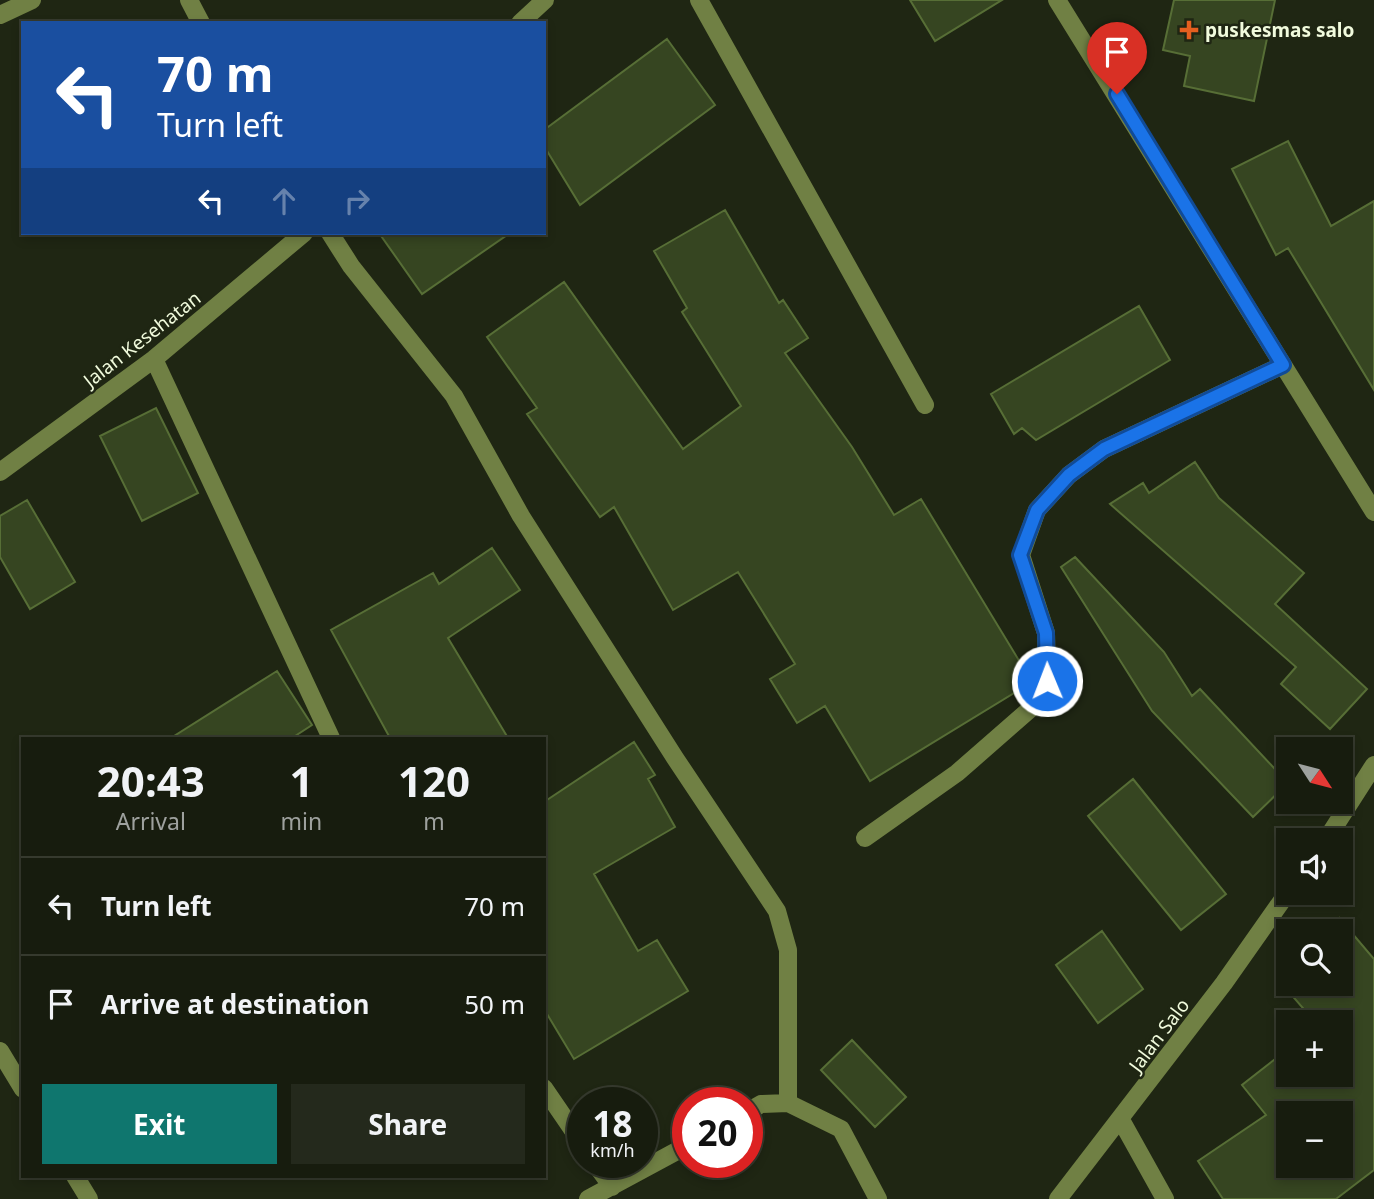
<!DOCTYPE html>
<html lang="en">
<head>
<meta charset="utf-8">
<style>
  :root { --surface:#171c0e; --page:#24291c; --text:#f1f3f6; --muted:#9ea19e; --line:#363a2e; --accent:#0f766e }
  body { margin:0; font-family:"Noto Sans",sans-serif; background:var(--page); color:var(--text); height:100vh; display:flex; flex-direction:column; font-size:26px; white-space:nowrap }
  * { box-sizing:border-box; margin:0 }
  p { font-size:23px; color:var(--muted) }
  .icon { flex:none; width:38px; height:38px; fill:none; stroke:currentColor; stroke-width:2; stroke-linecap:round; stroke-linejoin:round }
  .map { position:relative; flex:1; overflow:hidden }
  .panel { position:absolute; left:21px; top:737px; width:525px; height:441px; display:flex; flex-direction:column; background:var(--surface); border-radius:0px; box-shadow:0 4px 10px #0003,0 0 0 2px var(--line) }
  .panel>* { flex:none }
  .top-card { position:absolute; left:21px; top:21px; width:525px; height:214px; border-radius:0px; box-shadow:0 4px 10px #0003,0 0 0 2px var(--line); background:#1a4fa0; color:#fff; overflow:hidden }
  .needle { width:46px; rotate:126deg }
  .tools { position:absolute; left:1276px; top:737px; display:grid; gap:14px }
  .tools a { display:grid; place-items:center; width:77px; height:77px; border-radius:0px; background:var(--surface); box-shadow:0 4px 10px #0003,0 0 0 2px var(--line); font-size:35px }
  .speed { position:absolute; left:567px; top:1087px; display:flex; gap:14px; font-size:35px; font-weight:700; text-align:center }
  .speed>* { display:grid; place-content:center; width:91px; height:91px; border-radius:50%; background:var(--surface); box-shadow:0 4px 10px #0003,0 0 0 2px var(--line); line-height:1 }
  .speed small { font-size:18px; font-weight:400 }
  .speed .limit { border:10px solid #d22; background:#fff; color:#111 }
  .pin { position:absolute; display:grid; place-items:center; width:60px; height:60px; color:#fff; margin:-72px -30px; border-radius:50% 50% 50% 0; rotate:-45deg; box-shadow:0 0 7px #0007 }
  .pin .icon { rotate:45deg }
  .me { position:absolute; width:77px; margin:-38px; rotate:359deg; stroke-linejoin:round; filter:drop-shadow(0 0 5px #0008) }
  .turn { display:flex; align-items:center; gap:24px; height:147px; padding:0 21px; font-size:32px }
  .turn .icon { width:91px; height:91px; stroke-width:2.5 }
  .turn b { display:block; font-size:49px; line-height:60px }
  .lanes { display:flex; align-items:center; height:66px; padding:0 21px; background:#0003; justify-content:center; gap:35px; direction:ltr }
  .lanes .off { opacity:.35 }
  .eta { display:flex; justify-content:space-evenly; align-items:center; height:119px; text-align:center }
  .eta b { font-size:42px; font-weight:700; line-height:49px }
  .primary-button { display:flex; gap:14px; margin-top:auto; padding:14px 21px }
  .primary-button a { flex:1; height:80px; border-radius:0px; background:var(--accent); color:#fff; font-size:28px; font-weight:700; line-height:80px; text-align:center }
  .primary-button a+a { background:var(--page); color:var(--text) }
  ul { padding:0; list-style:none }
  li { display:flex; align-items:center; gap:21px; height:98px; padding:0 21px; border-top:2px solid var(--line) }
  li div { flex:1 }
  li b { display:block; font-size:26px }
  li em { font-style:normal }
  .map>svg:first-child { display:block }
  .building { fill:#364521; stroke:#576e36; stroke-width:2; fill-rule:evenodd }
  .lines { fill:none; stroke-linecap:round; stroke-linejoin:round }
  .minor { stroke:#708044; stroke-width:18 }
  .route-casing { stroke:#114b97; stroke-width:18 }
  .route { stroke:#1a73e8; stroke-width:12 }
  .poi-dot { fill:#e45f1f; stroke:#1f2613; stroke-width:2.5 }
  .labels { text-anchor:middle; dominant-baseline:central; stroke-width:5; stroke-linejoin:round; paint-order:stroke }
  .poi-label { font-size:19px; font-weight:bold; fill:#f1fbdd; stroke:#1f2613; text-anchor:start }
  .street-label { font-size:19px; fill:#f1fbdd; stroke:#1f2613 }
</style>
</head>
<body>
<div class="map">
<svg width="1374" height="1199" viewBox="0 0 1374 1199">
  <rect width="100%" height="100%" fill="#1f2613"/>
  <path class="building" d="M910,0H1002L935,41Z
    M1174,0H1275L1254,101L1184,86L1190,56L1163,50Z
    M667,39L715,105L580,205L544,146V130Z
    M1288,141L1331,226L1374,201V390L1288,248L1276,255L1232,169Z
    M725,210L779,303L783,300L808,338L785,353L852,447L894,515L921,499L1032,682L870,781L825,706L797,723L770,679L795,664L738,572L673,610L614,507L600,517L527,414L537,408L487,337L564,282L683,449L741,406L682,312L687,308L654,251Z
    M379,233H510L422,294Z
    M1139,306L1170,360L1036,440L1022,428L1014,434L991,394Z
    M156,408L198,493L142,521L100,436Z
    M1195,462L1219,498L1304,573L1275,604L1367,689L1330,729L1281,684L1296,667L1110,504L1143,483L1149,493Z
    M27,500L75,582L30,609L0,557V516Z
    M492,548L520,590L448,638L508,738H390L331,630L433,573L439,584Z
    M1075,557L1164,652L1192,696L1200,689L1288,783L1253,817L1152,711L1061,567Z
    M277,671L312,725L292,738H171Z
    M634,742L655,775L648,779L675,827L594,874L638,951L657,940L688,991L574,1059L544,1009V802Z
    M1133,779L1226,894L1181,930L1088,816Z
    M1340,919L1374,959V1170L1336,1199H1223L1198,1161L1266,1115L1242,1085L1288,1049V1074H1340V1022H1315L1282,984H1340ZM1288,1113H1340V1166H1288Z
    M1102,931L1143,989L1098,1023L1056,965Z
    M852,1040L906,1097L875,1127L821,1070Z"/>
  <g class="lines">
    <path class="minor" d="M189,0L201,23
      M699,0L925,405
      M1057,0L1374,512
      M0,15L32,0
      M520,23L545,0
      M330,233L351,266L454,396L521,516L675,758L777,911L788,950V1103
      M154,359L331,738
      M0,472L154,359L304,233
      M865,838L957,773L1037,703L1047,681L1046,633L1021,555L1037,510L1069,475L1104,449L1283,365
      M1326,840L1374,765
      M0,1051L23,1089
      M544,1088L583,1145
      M747,1112L761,1104L788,1103L841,1129L878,1199
      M1121,1120L1165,1199
      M594,1162L612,1187
      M75,1176L89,1199
      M588,1199L688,1145
      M1058,1199L1224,983L1288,892"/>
  </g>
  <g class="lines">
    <defs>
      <path id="route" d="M1047,681L1046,633L1020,555L1037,510L1069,475L1104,449L1283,365L1117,94"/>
    </defs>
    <use href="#route" class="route-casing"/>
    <use href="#route" class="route"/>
  </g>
  <path class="poi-dot" d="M1185.5 19.5h7v7h7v7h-7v7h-7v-7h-7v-7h7z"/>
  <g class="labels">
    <g class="poi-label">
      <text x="1205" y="30">puskesmas salo</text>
    </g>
    <g class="street-label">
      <text transform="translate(142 339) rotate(-38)">Jalan Kesehatan</text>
      <text transform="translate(1159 1035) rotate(-53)">Jalan Salo</text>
    </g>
  </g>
</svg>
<div class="tools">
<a><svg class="needle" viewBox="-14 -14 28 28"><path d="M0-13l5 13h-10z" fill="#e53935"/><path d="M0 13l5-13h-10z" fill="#9ea19e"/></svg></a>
<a><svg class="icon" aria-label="sound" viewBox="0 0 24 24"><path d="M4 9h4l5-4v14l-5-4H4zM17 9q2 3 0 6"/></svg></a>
<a><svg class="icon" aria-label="search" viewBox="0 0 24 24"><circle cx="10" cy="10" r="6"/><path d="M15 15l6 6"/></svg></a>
<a>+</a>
<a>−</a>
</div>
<div class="speed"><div>18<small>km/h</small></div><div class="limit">20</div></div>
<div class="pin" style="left:1117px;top:94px;background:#d93025"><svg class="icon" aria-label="arrive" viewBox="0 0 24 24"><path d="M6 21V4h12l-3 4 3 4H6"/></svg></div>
<svg class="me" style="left:1047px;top:681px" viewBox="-20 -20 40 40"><circle r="17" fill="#1a73e8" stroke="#fff" stroke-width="3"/><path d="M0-11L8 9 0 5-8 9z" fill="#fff"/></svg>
<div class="top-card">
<div class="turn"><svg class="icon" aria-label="left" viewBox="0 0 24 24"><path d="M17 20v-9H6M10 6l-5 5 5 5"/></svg><div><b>70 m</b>Turn left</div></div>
<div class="lanes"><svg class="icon" aria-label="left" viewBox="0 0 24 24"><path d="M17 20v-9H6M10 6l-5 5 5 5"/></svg><svg class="icon off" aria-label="ahead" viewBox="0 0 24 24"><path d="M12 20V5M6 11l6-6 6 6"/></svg><svg class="icon off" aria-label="right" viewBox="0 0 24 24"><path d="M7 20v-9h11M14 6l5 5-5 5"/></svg></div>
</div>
<section class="panel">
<div class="eta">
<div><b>20:43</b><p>Arrival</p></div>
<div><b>1</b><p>min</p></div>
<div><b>120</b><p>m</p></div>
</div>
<ul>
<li><svg class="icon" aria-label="left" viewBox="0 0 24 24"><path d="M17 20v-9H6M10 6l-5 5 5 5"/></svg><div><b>Turn left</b></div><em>70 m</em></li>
<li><svg class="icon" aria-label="arrive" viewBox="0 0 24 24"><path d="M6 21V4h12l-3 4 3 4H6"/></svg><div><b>Arrive at destination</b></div><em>50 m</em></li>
</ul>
<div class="primary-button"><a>Exit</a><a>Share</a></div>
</section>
</div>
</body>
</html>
